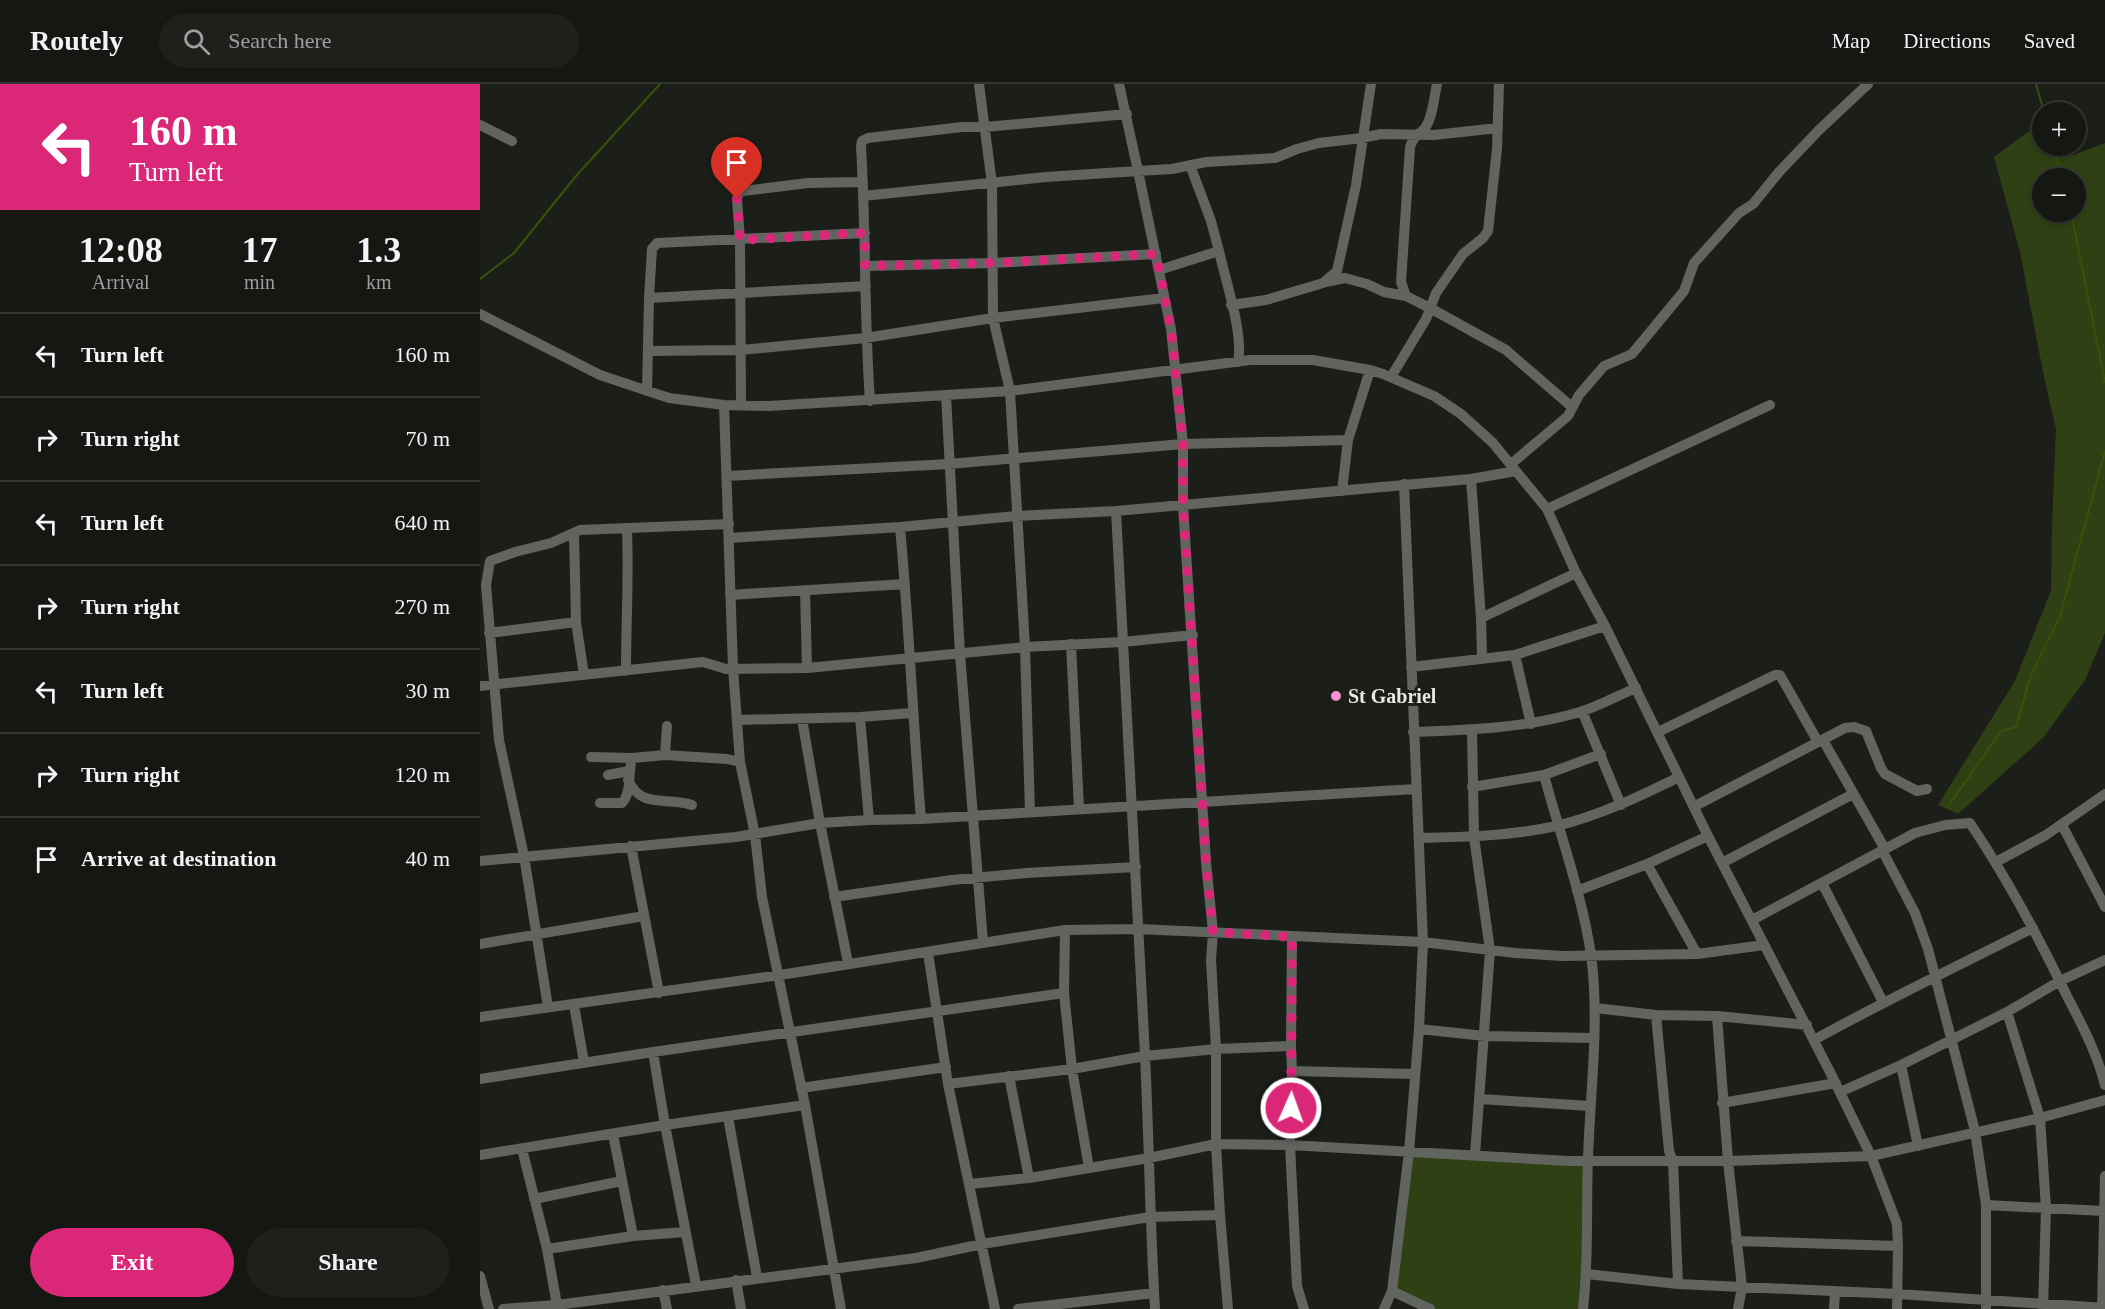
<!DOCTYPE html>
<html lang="en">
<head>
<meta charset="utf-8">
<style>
  :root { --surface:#151713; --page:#1e201c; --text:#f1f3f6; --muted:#9d9fa0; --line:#343633; --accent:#db2777 }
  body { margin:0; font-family:Georgia,serif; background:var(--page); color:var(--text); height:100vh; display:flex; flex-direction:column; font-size:22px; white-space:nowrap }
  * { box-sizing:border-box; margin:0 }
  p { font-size:20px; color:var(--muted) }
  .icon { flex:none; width:33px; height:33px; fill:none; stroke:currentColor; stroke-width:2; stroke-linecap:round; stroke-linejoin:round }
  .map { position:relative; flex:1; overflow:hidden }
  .drawer { display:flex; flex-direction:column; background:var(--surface); width:480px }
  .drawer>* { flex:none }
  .top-card { background:#db2777; color:#fff; overflow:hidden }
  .controls { position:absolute; left:1552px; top:18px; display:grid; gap:12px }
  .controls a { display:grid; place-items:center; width:54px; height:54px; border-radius:50%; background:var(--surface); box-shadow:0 3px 9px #0003,0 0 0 2px var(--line); font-size:30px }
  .pin { position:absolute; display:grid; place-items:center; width:51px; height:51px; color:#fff; margin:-62px -26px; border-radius:50% 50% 50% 0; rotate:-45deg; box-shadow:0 0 6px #0007 }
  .pin .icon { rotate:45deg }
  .me { position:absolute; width:66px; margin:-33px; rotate:2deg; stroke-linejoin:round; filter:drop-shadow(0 0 4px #0008) }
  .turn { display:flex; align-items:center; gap:21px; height:126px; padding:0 30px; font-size:27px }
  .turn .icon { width:78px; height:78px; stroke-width:2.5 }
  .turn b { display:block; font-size:42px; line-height:51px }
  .eta { display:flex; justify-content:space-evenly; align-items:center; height:102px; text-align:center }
  .eta b { font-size:36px; font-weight:600; line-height:42px }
  .cta { display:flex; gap:12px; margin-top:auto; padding:12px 30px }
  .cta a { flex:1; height:69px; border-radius:36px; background:var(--accent); color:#fff; font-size:24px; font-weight:600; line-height:69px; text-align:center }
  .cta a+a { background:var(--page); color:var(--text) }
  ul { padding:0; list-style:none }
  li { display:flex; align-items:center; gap:18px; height:84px; padding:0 30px; border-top:2px solid var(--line) }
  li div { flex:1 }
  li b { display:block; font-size:22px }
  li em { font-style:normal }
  header { display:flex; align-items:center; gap:36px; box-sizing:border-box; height:84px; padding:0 30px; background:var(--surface); border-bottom:2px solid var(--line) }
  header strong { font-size:28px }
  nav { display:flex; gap:33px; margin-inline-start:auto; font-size:21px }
  .search { width:420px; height:54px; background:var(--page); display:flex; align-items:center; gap:15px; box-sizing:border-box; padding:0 21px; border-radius:33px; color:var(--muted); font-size:22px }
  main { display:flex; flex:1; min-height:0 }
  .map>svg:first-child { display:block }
  .green { fill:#2f4114; fill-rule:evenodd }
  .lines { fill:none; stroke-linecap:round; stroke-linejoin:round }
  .stream { stroke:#395207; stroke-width:2 }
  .minor { stroke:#626460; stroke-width:10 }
  .route { stroke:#db2777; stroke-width:10; stroke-dasharray:0 18 }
  .poi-dot { fill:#f391d5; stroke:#1c1f19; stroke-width:2 }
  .labels { text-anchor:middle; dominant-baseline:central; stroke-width:6; stroke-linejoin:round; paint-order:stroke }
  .poi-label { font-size:20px; font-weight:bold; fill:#e5e7e3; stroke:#1c1f19; text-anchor:start }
</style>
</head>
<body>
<header>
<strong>Routely</strong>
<div class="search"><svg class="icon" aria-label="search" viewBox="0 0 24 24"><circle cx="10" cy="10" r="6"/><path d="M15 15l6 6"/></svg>Search here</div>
<nav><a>Map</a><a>Directions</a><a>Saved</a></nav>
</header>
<main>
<section class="drawer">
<div class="top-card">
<div class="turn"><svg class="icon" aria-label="left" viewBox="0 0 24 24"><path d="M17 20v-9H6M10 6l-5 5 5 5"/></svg><div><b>160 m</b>Turn left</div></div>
</div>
<div class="eta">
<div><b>12:08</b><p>Arrival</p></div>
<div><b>17</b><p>min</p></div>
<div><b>1.3</b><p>km</p></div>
</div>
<ul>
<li><svg class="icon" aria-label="left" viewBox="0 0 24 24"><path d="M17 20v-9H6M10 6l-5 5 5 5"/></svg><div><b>Turn left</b></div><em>160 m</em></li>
<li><svg class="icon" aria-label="right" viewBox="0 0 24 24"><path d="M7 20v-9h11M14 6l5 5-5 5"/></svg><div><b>Turn right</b></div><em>70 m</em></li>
<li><svg class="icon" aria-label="left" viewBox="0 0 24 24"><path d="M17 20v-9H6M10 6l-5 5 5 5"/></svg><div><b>Turn left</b></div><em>640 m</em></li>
<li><svg class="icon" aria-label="right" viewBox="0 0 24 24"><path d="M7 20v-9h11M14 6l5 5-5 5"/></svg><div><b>Turn right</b></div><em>270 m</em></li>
<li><svg class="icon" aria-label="left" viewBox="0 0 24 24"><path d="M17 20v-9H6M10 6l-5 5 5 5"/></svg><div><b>Turn left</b></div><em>30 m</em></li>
<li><svg class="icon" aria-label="right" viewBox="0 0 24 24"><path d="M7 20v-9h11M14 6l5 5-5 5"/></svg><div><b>Turn right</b></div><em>120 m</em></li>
<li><svg class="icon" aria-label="arrive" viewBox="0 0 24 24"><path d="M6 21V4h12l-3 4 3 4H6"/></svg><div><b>Arrive at destination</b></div><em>40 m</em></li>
</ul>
<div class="cta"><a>Exit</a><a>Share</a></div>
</section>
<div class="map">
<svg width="1625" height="1225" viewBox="0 0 1625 1225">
  <rect width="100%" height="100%" fill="#1c1f19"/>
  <path class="green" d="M1563,37V62H1588L1593,71L1625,59V549L1605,596L1563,654L1478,730L1458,721L1535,597L1571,507L1572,440L1576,345L1564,293L1540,168L1514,73ZM1563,94H1596V128H1563Z
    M931,1068L1109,1076L1103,1225H950L913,1208Z"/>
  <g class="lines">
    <path class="stream" d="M1556,0L1564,28
      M1573,62L1582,94
      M1591,128L1625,298
      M0,195L34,169L96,92L180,0
      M1469,721L1521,647L1536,643L1551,591L1580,532L1625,367"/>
    <path class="minor" d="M499,0L512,100L513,234L530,307L545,563L550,728
      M0,41L32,57
      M710,81L731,137L739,167
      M383,112L566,93L658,87L639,0
      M385,182L513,179L676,170
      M679,186L739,167C745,195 764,251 758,278
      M846,198L865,194L887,200L904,208L926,212L950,224L1026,266L1092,323
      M926,212L921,198L930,63C935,50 937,53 945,44C953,33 954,13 957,0
      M169,214L172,165L177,159L385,149
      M751,221L786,216L843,199L857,187L876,101L891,0
      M0,230L120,291L189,314L244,321L289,322L530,307L770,276H833L890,286L903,290L954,312L981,330L1013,359L1067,425L1096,489L1125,542L1228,752L1349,986L1391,1072L1417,1140L1418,1162L1417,1225
      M168,267L261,266L385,254L513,234L684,214
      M911,293L946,235L956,209L983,170L1003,154L1008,147L1017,65L1019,0
      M167,307L169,214L386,202
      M466,311L480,570L503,858
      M390,317C384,232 386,147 381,62L382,57L388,54L482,43H505L647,30
      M244,321L253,584L260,678L275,751L282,813L325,1021L361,1225
      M261,321L260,156L257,115L259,109L263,107L328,99L383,98
      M1031,380L1088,332L1099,311L1124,282L1152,270L1204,207L1214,179L1259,129L1273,120L1299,88L1339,46L1388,0
      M247,392L469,380L703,360L868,356
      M991,395L1001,534L1002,575
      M862,407L868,356L890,286
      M1067,425L1290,321
      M636,427C644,608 656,789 665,971C669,1056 670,1140 675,1225
      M420,443C429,541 433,638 441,735
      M94,449L96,538L104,591
      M249,454L420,443L536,432L636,427L991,395L1036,387
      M325,506L327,584
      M250,511L425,500
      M1001,534L1096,489
      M9,549L96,538
      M591,560L599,725
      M1035,571L1051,640
      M931,583L1035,571L1125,542
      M146,587C146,539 149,492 147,445
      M0,602L223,578L246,585L327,584L545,563L642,558L713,551
      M1102,627L1141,721
      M380,633L389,736
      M322,635L340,739L368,879
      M257,636L380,633L432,629
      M992,646L994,753L1010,866L995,1071
      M933,648C989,646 1046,644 1100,628C1119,622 1137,612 1156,604
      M1178,648L1295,591H1300L1338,658
      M1343,656L1405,765
      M185,671L187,642
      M111,673L152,674L185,671L247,675L260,678
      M128,691L149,687
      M1064,691C1080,751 1102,810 1111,871C1120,937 1110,1009 1108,1075C1106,1126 1109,1175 1103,1225
      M148,696C162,726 186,712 212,721
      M992,703L1064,691L1121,670
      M120,719H142C152,708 148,688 152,674
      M1215,722L1365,644L1374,643L1386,647L1401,684L1405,690L1437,707L1447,705
      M1582,741L1625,823
      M939,754C985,753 1031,752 1076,742C1119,732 1160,712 1199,693
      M151,762L179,909
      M1402,766L1435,829L1448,865L1495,1047L1506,1121V1225
      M0,777L256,753L340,739L389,736L441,735L936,705
      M1516,778L1566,751L1625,710
      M1242,779L1373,710
      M1167,780L1217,870
      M1342,799L1403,918
      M1097,807L1167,780L1228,752
      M354,813L472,796L546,789L656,783
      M1272,836L1435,749L1465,741L1490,739C1527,794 1558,852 1587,912C1602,941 1617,969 1625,1001
      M585,846L584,909L592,985L609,1084
      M812,853L811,962L812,987L810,1061L817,1202L824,1225
      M0,860L164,832
      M448,869L468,1000L515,1225
      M94,921L104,978
      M68,923L44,772L19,656L6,501L10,477L35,468L71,459L100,446L249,440
      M1115,924L1176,931L1237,932L1327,941
      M1527,928L1560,1034L1566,1124L1563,1225
      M1176,931L1189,1067L1193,1077L1198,1200
      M1237,932L1248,1077L1262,1203L1258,1225
      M0,933L300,891L585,846L658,845L943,858L1035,869L1082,872L1217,870L1284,861
      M939,945L1005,952L1113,954
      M1334,956C1406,916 1480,881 1553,844
      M173,968L185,1041L216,1201
      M1421,981L1438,1062
      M812,987L935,990
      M529,992L549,1094
      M0,995L173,968L584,909
      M468,1000L592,985L665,972L736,965L811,962
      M321,1004L466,983
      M1360,1008L1421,981L1527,928L1580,897L1625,876
      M1000,1015L1110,1022
      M1242,1019L1356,999
      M248,1033L277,1193
      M133,1050L153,1152
      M42,1065L67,1165L77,1221
      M0,1071L185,1041L325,1021
      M490,1100L549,1094L669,1074L736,1060L810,1061L1089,1077H1248L1391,1072L1560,1034L1625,1016
      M54,1115L142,1097
      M1506,1121L1623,1127
      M1256,1157L1418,1162
      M67,1165L153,1152L205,1148
      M1107,1190L1198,1200L1418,1210L1625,1224
      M0,1192L9,1225
      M256,1196L261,1225
      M183,1206L187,1225
      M912,1207L950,1225
      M23,1225L77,1221L436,1174L502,1160L670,1133L740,1131
      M538,1225L674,1209
      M748,1225L740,1131L736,1060V965L731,876L733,848L726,778L703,421V360L691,245L658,87L692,85L726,78L795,74L817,65L839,59L882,54L901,50L954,51L1018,44
      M904,1225L912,1207L929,1068L939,945L943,858L924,400
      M1354,1225L1355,1208
      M1622,1225L1625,1092"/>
  </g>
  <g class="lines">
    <path class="route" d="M257,115L260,156L385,149V182L513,179L676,170L691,245L703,360V421L726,778L733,848L812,853L811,1024"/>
  </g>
  <circle class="poi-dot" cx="856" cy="612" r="6"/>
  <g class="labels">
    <g class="poi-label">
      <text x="868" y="612">St Gabriel</text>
    </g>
  </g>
</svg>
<div class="controls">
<a>+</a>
<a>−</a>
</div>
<div class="pin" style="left:257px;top:115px;background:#d93025"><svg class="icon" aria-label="arrive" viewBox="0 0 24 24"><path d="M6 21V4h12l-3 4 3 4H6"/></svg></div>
<svg class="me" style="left:811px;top:1024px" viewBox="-20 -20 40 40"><circle r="17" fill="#db2777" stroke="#fff" stroke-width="3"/><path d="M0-11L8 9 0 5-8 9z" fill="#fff"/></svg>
</div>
</main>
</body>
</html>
